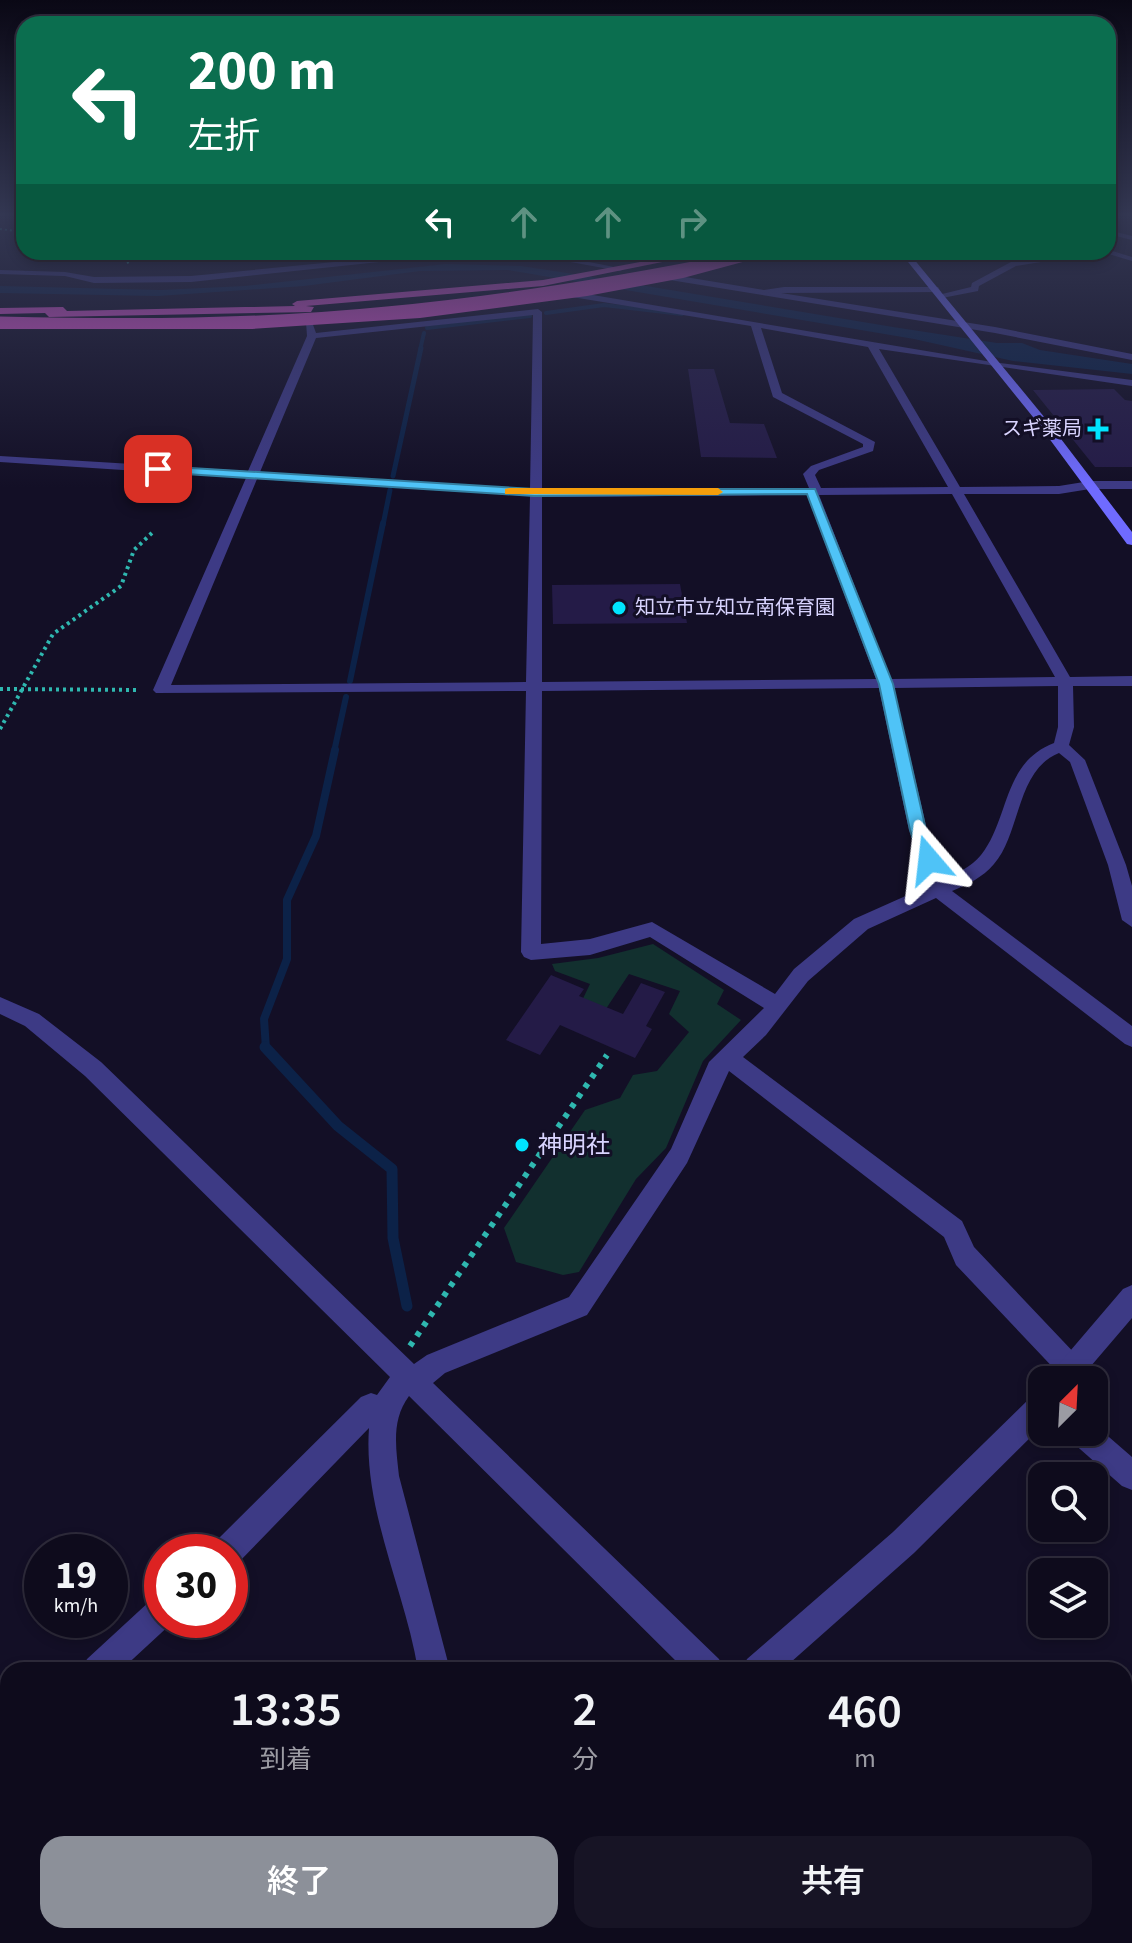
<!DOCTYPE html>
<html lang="ja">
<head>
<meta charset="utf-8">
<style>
  :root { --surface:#0e0b1c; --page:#171425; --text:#f1f3f6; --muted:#9b9ba3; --line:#2e2b3b; --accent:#8c9099 }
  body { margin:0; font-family:"Source Sans 3","Noto Sans JP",sans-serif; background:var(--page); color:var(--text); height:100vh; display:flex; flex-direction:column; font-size:30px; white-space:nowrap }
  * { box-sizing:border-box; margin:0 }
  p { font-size:26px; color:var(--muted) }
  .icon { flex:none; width:44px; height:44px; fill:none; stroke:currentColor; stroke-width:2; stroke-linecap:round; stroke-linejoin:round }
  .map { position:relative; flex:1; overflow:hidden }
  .panel { position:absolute; left:0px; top:1662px; width:1132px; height:282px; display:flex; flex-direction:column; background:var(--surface); border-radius:24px 24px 0 0; box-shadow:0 4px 12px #0003,0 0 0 2px var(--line) }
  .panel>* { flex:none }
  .hud { position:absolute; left:16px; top:16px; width:1100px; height:244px; border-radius:24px; box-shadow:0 4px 12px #0003,0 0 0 2px var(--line); background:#0b6e4f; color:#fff; overflow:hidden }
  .needle { width:52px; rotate:24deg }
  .controls { position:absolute; left:1028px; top:1366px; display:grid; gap:16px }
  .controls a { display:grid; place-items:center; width:80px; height:80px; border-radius:16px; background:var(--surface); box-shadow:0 4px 12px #0003,0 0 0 2px var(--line); font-size:40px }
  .speed { position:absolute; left:24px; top:1534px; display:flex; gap:16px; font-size:40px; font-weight:700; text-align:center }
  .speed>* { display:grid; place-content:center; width:104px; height:104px; border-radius:50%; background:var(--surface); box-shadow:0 4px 12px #0003,0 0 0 2px var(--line); line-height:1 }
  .speed small { font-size:20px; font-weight:400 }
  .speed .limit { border:12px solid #d22; background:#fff; color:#111 }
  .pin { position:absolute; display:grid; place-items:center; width:68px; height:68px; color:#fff; margin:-34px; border-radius:16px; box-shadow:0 4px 12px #0006 }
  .me { position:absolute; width:88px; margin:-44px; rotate:343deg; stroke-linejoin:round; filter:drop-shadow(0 0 6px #0008) }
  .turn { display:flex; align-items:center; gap:28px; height:168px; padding:0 40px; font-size:36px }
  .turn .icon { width:104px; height:104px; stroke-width:2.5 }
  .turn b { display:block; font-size:56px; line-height:68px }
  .lanes { display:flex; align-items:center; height:76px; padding:0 40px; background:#0003; justify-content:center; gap:40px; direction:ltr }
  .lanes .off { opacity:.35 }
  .eta { display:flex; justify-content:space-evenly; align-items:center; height:136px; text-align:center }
  .eta b { font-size:48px; font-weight:600; line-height:56px }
  .button { display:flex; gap:16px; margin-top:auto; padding:16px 40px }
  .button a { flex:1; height:92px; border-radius:24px; background:var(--accent); color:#fff; font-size:32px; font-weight:600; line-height:92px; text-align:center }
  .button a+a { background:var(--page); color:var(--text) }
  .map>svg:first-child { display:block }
  .green { fill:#12302f }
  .water { fill:#0c2248 }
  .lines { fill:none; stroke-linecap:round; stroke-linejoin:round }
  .stream-far4 { stroke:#0c2248; stroke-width:4 }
  .stream-far3 { stroke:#0c2248; stroke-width:5 }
  .stream-far2 { stroke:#0c2248; stroke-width:6 }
  .stream-far1 { stroke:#0c2248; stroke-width:8 }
  .stream { stroke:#0c2248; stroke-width:11 }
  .building { fill:#241b47 }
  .path-far2 { stroke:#2fb8b0; stroke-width:2; stroke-dasharray:2 3; stroke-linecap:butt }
  .path-far1 { stroke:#2fb8b0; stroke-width:4; stroke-dasharray:3 4; stroke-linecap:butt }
  .path { stroke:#2fb8b0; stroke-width:6; stroke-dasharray:5 7; stroke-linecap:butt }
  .minor { fill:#3d3a85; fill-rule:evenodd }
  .tertiary { fill:#3d3a85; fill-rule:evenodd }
  .secondary { fill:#6f6bff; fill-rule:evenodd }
  .trunk { fill:#e055d1; fill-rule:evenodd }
  .trunk-bridge { stroke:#e055d1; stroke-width:9 }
  .route { fill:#4fc3f7; stroke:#337fa1; stroke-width:2 }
  .slow { fill:#f59e0b }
  .poi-dot { fill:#00e5ff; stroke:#130f26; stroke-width:3 }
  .labels { text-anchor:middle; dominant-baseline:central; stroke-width:6; stroke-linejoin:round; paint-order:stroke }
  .far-poi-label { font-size:20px; fill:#d9d4ff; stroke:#130f26; text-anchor:end }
  .poi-label { font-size:24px; fill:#d9d4ff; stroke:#130f26; text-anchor:start }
</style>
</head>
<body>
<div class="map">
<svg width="1132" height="1943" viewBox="0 0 1132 1943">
  <rect width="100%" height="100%" fill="#130f26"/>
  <path class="green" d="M653,944L724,990L717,1004L741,1020L703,1061L666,1148L636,1179L579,1272L563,1275L516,1262L504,1228L585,1110L620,1098L633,1075L657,1071L689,1032L669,1014L680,991L629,974L598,1021L576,1013L590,984L555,971L552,964L598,958Z"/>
  <path class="water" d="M446,264L521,266L580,275L893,327L997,343H1022L1040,350L1132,364V374L1013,361L914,339L508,270L420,271L304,286L158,296L0,293V286L161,290L245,286Z"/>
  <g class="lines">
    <path class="stream-far4" d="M546,313L604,305L682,314
      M427,328L530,316
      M420,350L424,333"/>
    <path class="stream-far3" d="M393,476L421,348
      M383,525L390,490"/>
    <path class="stream-far2" d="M350,681L383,523
      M334,752L346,697"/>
    <path class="stream-far1" d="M266,1049L264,1019L287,959V900L316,836L335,750"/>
    <path class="stream" d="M265,1047L338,1126L392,1169L393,1238L407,1306"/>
  </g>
  <path class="building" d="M688,369H714L730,423L764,424L777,458L701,457Z
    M1114,389L1125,400L1132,401V467H1095L1033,390Z
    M680,584L687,623L553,624L552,585Z
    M551,975L584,989L579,996L623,1014L641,983L665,992L646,1026L652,1029L635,1058L560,1025L540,1055L506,1040Z"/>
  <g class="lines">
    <path class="path-far2" d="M0,229L24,232
      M196,252L231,256
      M127,263L148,252"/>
    <path class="path-far1" d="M0,689L140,690
      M0,729L53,634L121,586L134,550L154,531"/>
    <path class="path" d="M410,1346L607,1055"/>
    <path class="minor" d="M1108,230L1132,236V240L1108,234Z
      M1109,250L1132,257V261L1102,252Z
      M463,252L554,255L624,269L620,271L554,259L474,256L417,258L191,282L94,283L65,276L0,274V270L65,272L94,277L191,276L417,254Z
      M1038,258L1041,262L1016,266L979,286L978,291L942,298L938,295L971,287L972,283L1011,262Z
      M673,275L764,290L784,287H938L941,292L781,293L995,327L1132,354V360L995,333L670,280Z
      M575,292L992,362L1132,380V386L879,349L960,487L1059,486L1090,481H1132V489H1090L1059,494H964L1070,677L1132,676V686H1073L1074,727L1069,745L1085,760L1126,865L1132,886V927L1122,920L1108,865L1070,762L1059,753C1016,770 1021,833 994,864C982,878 968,884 952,891L1132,1026V1047L1125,1044L936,898L868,929L808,981L766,1035L743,1057L962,1221L974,1247L1080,1359L1084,1368L1080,1377L1074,1380L1062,1377L956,1265L944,1237L729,1071L687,1163L587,1315L445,1373L433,1383L719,1659L724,1670H685L409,1396C391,1420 396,1448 399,1476L450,1670H418C405,1590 363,1510 369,1428L238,1563L230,1566V1552H212L216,1541L361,1397L371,1393L377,1395L390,1377L85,1076L25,1026L0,1014V997L39,1014L101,1062L414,1364L427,1355L569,1297L671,1149L709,1062L764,1008L650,937L590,955L531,960L524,957L521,952L526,691L156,693L153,690L246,478L0,462V456L248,471L307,336L306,322H312L316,333L538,309L542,312V489L809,488L803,474L811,466L863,447V444L773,397L751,326L572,297ZM533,315L530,489L260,472L316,338ZM761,328L868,347L948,487L821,488L815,475L819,470L873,451L875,442L782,393ZM257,479L530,496L526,682L171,685ZM952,494L1055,677L891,679L819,495ZM807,495L876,679L542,682V497ZM1058,686V727L1054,743C1002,763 1010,818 981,855C971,867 958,873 944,879L927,830L894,688ZM879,688L909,830L928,886L854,919L794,969L775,994L652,922L590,939L541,944L542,691Z
      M1094,1424L1132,1457V1490L1122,1486L1072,1442L1068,1432H1094Z
      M162,1596V1620L173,1622L121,1670H82L87,1659L151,1600Z
      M8,1736V1773L0,1777V1740Z
      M401,1936H437L436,1943H400Z
      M947,1936H987L990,1943H950Z"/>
    <path class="tertiary" d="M1132,1285V1318L1079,1380H1049L1053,1371L1123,1289Z
      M1042,1392V1426L914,1553L782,1670H742L747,1659L893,1532L1032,1396Z
      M360,1936H403L400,1943H357Z"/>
    <path class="secondary" d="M900,252H908L1045,418L1132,532V545L1127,544L1037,422Z"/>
    <path class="trunk" d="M694,252H712L543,286L306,306L314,307L311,312L49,317L45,313L0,314V308L63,307L67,311L295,306L292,304L297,301L543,280Z
      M765,252H780L683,278L587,296L420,318L252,329H0V323C259,330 513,314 765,252Z"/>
    <path class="trunk-bridge" d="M0,321C129,324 258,324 387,311C514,299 638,278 763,252"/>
  </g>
  <linearGradient id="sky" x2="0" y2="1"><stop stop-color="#0a0815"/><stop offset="0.44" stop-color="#333752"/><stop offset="1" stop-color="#333752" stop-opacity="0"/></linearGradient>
  <rect width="1132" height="488" fill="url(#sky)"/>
  <path class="route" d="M158,466L534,489H815L893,684L926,830L937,860L929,866L920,860L910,830L879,684L807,494L534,496L154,472L153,469Z"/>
  <path class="slow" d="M509,488H718L723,492L718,495L505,494V489Z"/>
  <g class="poi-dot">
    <path d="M1094 417h8v8h8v8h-8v8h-8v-8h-8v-8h8z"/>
    <circle cx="619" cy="608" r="8"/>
    <circle cx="522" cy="1145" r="8"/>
  </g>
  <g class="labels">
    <g class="far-poi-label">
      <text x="1082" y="429">スギ薬局</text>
      <text x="635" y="608" text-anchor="start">知立市立知立南保育園</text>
    </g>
    <g class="poi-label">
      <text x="538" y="1145">神明社</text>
    </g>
  </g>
</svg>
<div class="controls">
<a><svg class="needle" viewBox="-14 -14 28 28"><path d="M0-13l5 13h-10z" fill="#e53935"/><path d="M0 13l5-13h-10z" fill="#9b9ba3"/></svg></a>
<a><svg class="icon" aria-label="search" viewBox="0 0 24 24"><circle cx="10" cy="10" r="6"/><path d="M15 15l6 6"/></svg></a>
<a><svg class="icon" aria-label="layers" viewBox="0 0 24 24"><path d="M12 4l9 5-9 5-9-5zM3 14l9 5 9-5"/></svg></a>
</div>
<div class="speed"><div>19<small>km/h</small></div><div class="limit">30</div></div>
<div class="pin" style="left:158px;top:469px;background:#d93025"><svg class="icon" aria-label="arrive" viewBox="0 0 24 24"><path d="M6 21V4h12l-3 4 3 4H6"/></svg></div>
<svg class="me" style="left:929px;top:860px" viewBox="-20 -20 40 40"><path d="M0-17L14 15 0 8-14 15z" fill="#4fc3f7" stroke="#fff" stroke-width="4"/></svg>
<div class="hud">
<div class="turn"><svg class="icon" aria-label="left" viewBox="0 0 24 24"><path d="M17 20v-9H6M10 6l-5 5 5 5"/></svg><div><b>200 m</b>左折</div></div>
<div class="lanes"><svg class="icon" aria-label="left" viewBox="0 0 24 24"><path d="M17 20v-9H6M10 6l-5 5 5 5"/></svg><svg class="icon off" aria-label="ahead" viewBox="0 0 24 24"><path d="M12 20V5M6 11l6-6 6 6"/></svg><svg class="icon off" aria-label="ahead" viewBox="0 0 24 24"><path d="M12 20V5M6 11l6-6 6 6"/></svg><svg class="icon off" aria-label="right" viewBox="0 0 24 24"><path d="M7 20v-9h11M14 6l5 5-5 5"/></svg></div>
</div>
<section class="panel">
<div class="eta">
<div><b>13:35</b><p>到着</p></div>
<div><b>2</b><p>分</p></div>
<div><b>460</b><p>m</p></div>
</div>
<div class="button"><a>終了</a><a>共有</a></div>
</section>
</div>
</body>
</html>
